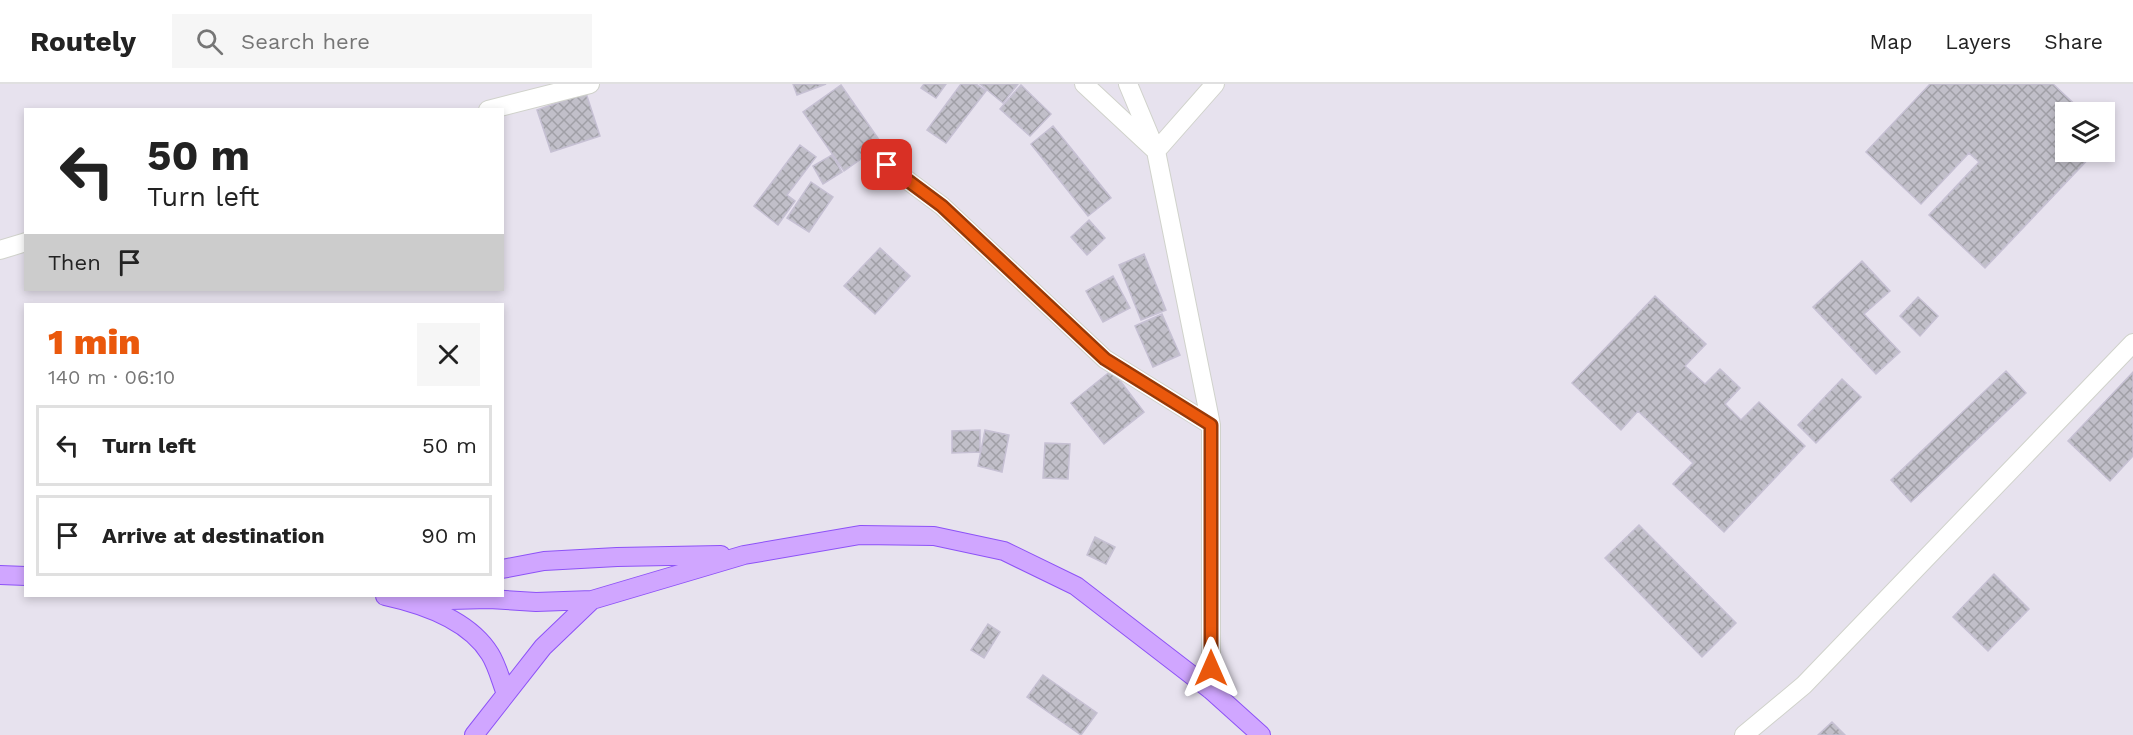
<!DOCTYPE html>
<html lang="en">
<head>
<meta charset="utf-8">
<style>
  :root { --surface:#fff; --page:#f6f6f6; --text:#222; --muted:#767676; --line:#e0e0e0; --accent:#ea580c }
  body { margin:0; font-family:"Work Sans",sans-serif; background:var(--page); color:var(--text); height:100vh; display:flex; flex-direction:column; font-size:22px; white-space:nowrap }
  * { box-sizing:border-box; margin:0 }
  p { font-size:20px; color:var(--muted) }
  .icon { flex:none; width:33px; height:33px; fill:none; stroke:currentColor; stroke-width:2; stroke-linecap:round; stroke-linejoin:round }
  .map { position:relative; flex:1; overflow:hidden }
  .details { position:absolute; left:24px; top:219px; width:480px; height:294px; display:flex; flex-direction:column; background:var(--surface); border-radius:0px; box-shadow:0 3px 9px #0003 }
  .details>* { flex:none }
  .hud { position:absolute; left:24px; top:24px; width:480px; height:183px; border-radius:0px; box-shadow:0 3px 9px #0003; background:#fff; color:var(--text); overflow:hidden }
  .controls { position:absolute; left:2055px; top:18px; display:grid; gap:12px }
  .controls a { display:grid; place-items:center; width:60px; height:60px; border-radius:0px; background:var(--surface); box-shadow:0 3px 9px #0003; font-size:30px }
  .pin { position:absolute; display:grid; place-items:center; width:51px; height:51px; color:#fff; margin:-26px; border-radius:12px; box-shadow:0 3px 9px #0006 }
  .me { position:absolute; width:66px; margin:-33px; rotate:0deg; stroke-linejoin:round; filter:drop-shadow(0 0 4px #0008) }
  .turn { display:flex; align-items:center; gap:21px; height:126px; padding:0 24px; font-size:27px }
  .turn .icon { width:78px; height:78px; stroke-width:2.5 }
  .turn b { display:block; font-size:42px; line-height:51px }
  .then { display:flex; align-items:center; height:57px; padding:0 24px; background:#0003; gap:12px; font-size:22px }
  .round { display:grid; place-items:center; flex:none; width:63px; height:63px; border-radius:0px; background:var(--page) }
  .head { display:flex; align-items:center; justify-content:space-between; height:102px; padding:0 24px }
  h1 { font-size:36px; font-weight:800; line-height:45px; color:var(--accent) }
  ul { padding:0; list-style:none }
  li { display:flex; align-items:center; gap:18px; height:81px; margin:0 12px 9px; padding:0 12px; border:3px solid var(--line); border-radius:0px }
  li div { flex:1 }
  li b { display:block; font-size:22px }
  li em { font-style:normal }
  header { display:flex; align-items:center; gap:36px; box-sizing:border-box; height:84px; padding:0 30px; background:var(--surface); border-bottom:2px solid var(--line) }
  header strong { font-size:28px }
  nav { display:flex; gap:33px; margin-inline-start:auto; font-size:21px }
  .search { width:420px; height:54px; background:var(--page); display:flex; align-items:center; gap:15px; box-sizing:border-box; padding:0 21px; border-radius:0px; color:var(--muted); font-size:22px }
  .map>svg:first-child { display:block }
  .building { fill:url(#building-cross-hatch); stroke:#c6c0d3; stroke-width:1.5 }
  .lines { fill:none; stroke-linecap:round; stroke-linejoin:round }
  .minor-casing { stroke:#d0d2cb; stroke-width:20 }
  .major-casing { stroke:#8d52f7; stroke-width:20 }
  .minor { stroke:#fff; stroke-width:18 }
  .major { stroke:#d0a6ff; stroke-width:18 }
  .route-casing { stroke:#983908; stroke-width:15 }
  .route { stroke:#ea580c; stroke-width:10 }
</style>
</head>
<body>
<header>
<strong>Routely</strong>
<div class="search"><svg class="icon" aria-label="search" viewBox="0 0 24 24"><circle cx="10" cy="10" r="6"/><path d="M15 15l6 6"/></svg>Search here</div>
<nav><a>Map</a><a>Layers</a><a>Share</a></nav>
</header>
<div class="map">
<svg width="2133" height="651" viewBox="0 0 2133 651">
  <defs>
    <pattern id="building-cross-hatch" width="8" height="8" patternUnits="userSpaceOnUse" patternTransform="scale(1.5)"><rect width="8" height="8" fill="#c1bfc9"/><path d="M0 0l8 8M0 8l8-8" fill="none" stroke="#a09fa6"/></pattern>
  </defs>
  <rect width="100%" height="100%" fill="#e7e2ee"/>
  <path class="building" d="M793,0H826L797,11Z
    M924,0H946L936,14L921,4Z
    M961,0H976L986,7L946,59L927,46Z
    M980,0H1018L1003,19Z
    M1930,0H2053L2083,28H2066V68H2095L1985,184L1929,131L1979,78L1969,69L1921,120L1866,68Z
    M841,1L882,60L844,87L803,28Z
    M1021,1L1051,30L1030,52L1000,25Z
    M586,9L600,52L551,68L537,26Z
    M1053,42L1111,114L1088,132L1031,60Z
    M800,61L816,73L787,111L795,117L778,141L754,122Z
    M832,71L842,88L823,100L813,82Z
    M811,98L833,113L809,148L787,134Z
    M1089,136L1105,154L1087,171L1071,153Z
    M880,164L910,192L875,230L844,202Z
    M1144,170L1166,226L1141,236L1119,181Z
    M1862,177L1890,207L1864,230L1900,268L1876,290L1813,223Z
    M1113,192L1130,224L1103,238L1086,207Z
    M1655,212L1706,260L1685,282L1705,300L1720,285L1740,304L1725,320L1741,336L1759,318L1805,362L1724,448L1673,400L1693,379L1638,327L1621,346L1572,299Z
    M1918,213L1938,232L1920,252L1900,232Z
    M1162,230L1180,271L1153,283L1135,242Z
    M1112,286L1144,328L1104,360L1071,319Z
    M2006,287L2026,309L1911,418L1891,396Z
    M2133,288V372L2110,397L2068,357Z
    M1842,295L1861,313L1816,359L1798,341Z
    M980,346V368L952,369V347Z
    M985,346L1009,351L1002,388L978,382Z
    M1045,359L1070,360L1068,395L1043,394Z
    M1639,441L1736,539L1702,573L1605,474Z
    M1095,453L1115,463L1106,480L1087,471Z
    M1994,490L2029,525L1988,567L1953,533Z
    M988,540L1000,548L984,574L971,566Z
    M1043,591L1097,629L1081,651L1027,613Z
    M1832,638L1845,651H1818Z"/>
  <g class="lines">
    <defs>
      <path id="minor" d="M1084,0L1156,67L1215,0
        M1128,0L1156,67L1211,341V606
        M488,26L590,0
        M887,81L942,122L1105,275L1211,341
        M0,166L26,158
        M1744,651L1804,601L2133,259"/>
      <path id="major" d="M502,485L544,477L617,473L721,471
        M0,491L26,492
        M385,512C422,520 469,536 490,570C497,581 501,597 506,610
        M411,517L489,515L536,518L592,516L744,471L860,451L934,452L1004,467L1076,502L1211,606L1261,651
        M474,651L543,563L592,516"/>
    </defs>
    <use href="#minor" class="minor-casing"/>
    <use href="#major" class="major-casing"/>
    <use href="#minor" class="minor"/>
    <use href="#major" class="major"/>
  </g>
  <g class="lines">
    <defs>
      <path id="route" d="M887,81L942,122L1105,275L1211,341V584"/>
    </defs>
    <use href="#route" class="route-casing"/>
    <use href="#route" class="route"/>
  </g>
</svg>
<div class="controls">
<a><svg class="icon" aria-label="layers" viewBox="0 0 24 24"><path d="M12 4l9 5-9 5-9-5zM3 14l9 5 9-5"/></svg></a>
</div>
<div class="pin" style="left:887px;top:81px;background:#d93025"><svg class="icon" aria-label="arrive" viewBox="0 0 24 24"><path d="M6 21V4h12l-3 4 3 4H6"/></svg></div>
<svg class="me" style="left:1211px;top:584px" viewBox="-20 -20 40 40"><path d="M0-17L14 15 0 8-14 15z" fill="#ea580c" stroke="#fff" stroke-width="4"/></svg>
<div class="hud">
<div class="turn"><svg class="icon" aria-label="left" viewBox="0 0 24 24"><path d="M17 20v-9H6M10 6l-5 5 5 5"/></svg><div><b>50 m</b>Turn left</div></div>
<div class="then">Then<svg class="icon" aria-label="arrive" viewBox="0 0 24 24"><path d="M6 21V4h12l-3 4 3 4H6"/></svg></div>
</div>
<section class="details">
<div class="head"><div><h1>1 min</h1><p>140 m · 06:10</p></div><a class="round"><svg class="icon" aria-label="close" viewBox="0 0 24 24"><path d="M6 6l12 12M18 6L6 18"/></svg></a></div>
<ul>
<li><svg class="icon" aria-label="left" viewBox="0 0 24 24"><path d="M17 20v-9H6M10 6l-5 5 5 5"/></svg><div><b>Turn left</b></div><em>50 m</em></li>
<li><svg class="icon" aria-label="arrive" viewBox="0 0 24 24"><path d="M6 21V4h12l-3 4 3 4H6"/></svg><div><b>Arrive at destination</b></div><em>90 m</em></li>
</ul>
</section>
</div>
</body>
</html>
